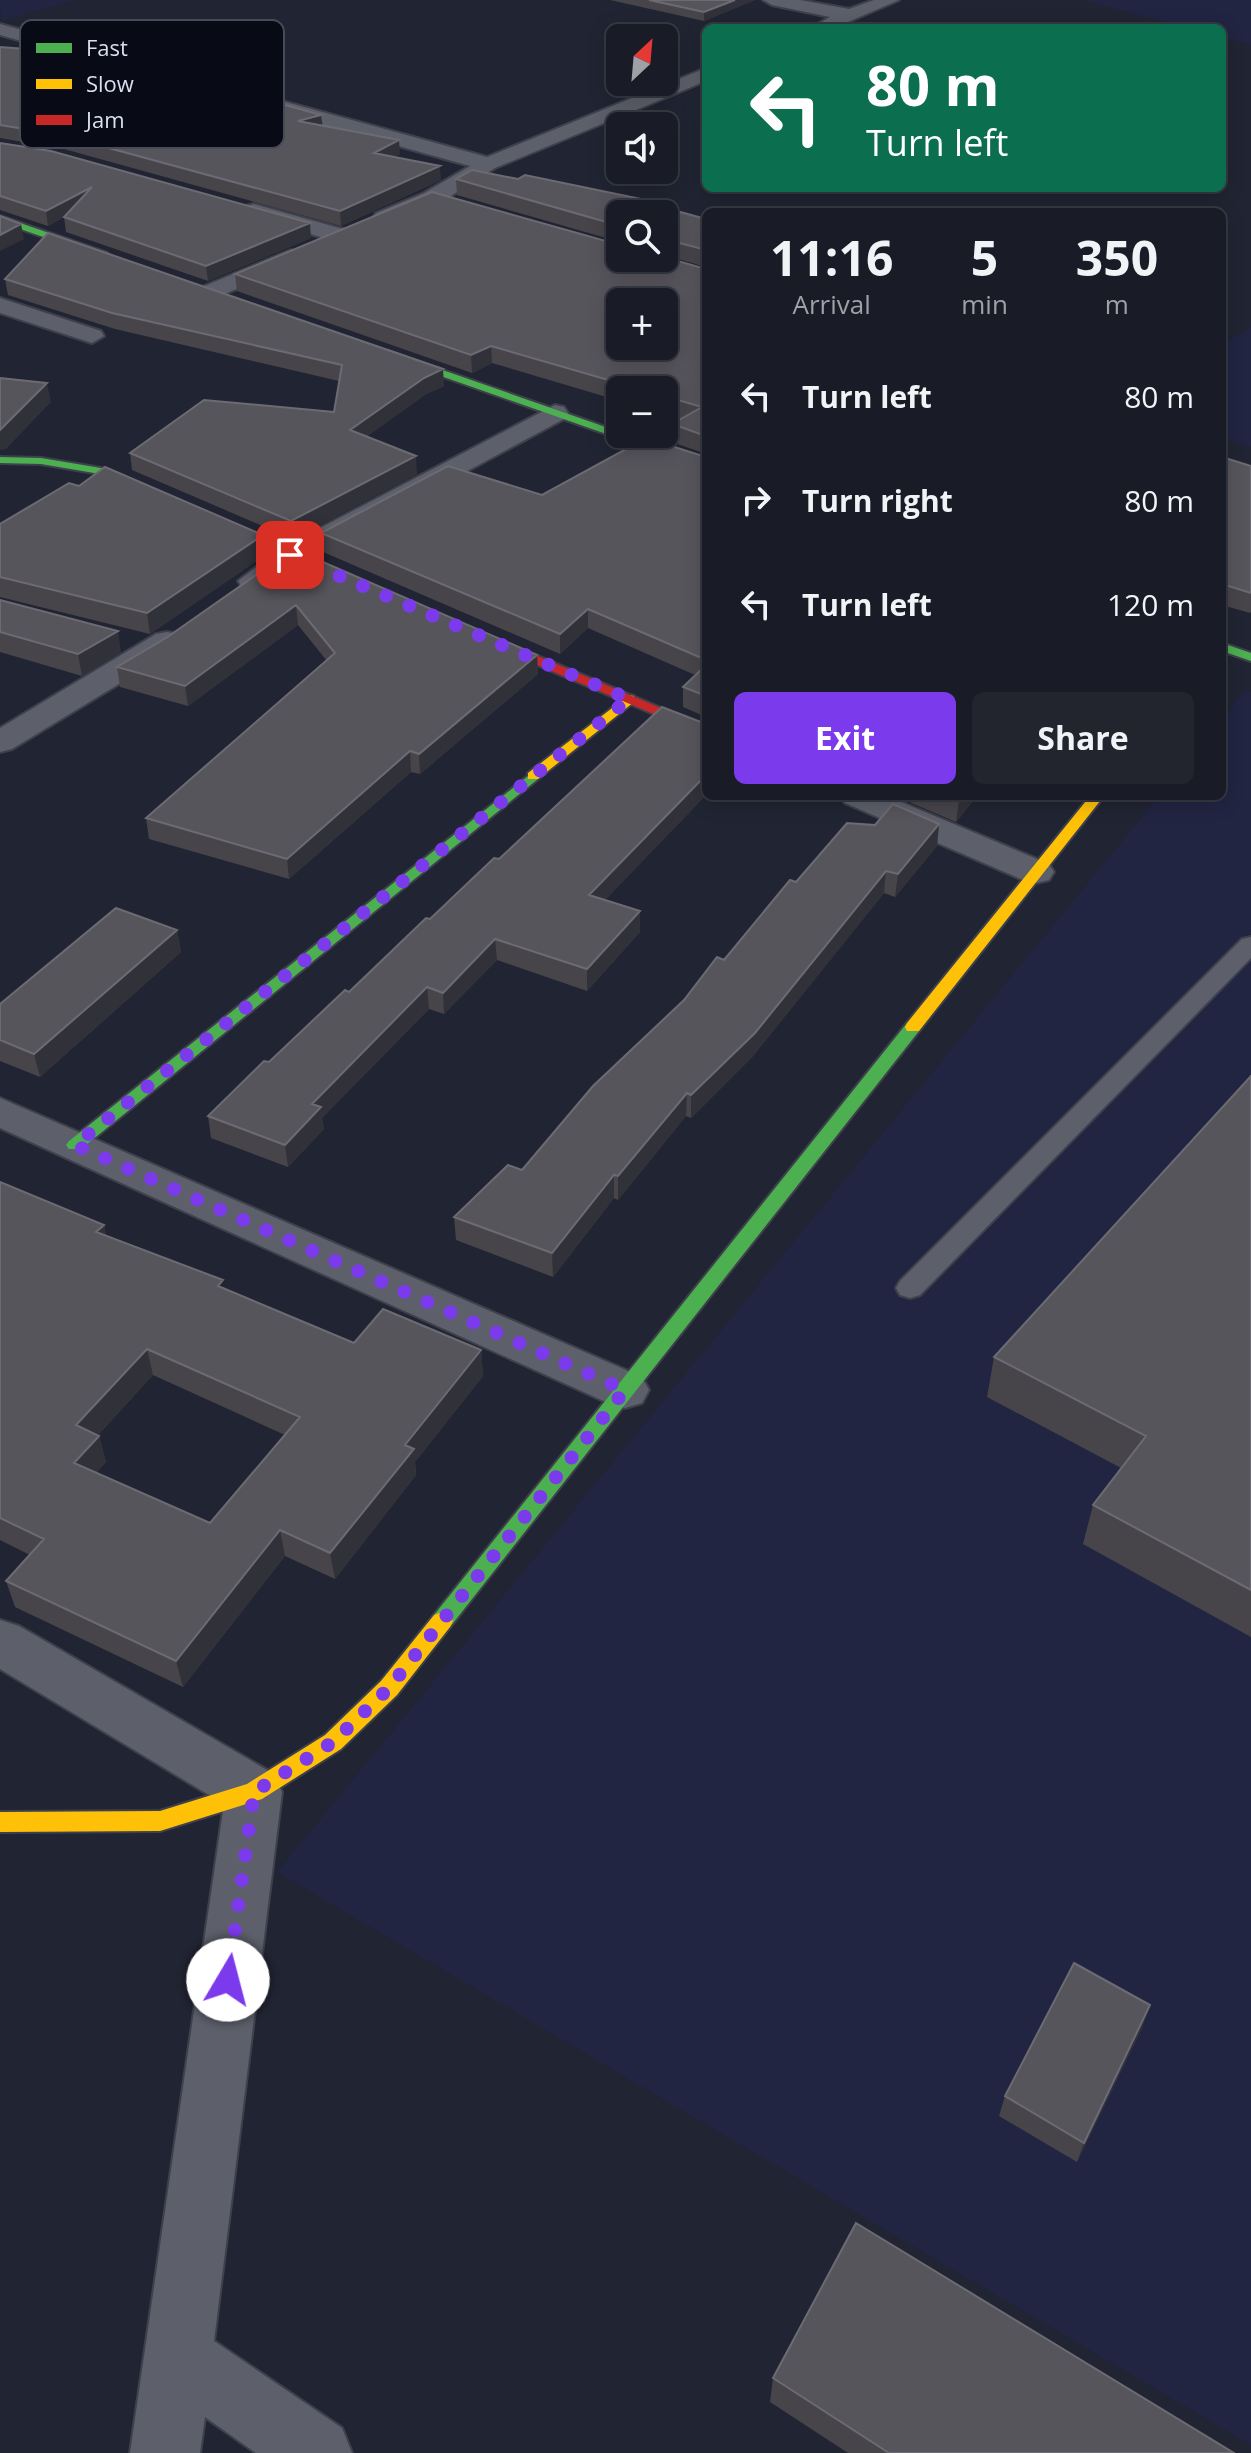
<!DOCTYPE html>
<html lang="en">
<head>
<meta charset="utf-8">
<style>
  :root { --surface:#191b26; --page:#22242e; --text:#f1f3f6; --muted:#9fa1a7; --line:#373943; --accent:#7c3aed }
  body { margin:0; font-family:"Open Sans",sans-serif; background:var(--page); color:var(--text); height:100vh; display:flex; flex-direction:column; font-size:30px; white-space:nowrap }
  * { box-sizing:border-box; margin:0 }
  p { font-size:26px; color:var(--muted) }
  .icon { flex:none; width:44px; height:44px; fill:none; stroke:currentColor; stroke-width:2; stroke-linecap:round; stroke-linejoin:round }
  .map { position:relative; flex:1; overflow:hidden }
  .drawer { position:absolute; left:702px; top:208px; width:524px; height:592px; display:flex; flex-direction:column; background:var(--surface); border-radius:12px; box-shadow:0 4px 20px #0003,0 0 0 2px var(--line) }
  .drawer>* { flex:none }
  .banner { position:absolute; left:702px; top:24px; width:524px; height:168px; border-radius:12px; box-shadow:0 4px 20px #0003,0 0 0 2px var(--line); background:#0b6e4f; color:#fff; overflow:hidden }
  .needle { width:52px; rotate:26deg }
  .buttons { position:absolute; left:606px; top:24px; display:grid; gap:16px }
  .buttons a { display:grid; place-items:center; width:72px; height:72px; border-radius:12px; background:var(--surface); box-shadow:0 4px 20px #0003,0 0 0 2px var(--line); font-size:40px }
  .pin { position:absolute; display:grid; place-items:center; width:68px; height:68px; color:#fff; margin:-34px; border-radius:16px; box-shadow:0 4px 12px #0006 }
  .me { position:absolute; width:88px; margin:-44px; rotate:8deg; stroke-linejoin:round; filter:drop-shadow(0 0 6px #0008) }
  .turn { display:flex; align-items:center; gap:28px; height:168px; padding:0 32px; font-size:36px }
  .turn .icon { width:104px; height:104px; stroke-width:2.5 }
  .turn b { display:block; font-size:56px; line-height:68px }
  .eta { display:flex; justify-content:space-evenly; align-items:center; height:136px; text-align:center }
  .eta b { font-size:48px; font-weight:700; line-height:56px }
  .cta { display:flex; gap:16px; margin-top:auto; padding:16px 32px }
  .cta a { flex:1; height:92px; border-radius:12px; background:var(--accent); color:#fff; font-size:32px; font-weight:700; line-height:92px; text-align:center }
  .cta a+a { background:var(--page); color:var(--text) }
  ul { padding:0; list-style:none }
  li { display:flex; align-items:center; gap:24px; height:104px; padding:0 32px }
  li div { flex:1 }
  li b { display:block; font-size:30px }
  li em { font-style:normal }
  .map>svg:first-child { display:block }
  .built { fill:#212542 }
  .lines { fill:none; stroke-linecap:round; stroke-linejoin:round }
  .lane-casing { stroke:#3e404c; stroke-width:4 }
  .street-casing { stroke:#3e404c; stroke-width:4 }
  .fast-casing { stroke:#3e404c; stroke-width:4 }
  .slow-casing { stroke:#3e404c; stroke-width:4 }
  .jam-casing { stroke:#3e404c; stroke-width:4 }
  .lane { fill:#5d606a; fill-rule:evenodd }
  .street { fill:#5d606a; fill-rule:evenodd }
  .fast { fill:#4caf50; fill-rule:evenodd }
  .slow { fill:#ffc107; fill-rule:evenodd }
  .jam { fill:#c62828; fill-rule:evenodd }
  .wall { fill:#47454a; fill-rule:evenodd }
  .shaded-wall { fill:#313139 }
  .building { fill:#57555c; stroke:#6c6b73; stroke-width:2; fill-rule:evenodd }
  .route { stroke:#7c3aed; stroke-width:14; stroke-dasharray:0 25.2 }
  .key { fill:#080a15; stroke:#474a57; stroke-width:2 }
  .key-label { font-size:22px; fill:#dbdff0 }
</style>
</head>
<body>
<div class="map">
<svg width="1251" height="2453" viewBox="0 0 1251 2453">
  <rect width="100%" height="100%" fill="#212432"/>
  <path class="built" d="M0,0H75L1,21Z
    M1082,0H1251V45L1222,37V28H1187Z
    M1251,327V447L1222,437V344Z
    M1245,690L1251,692V2445L277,1872L1159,796H1222V719Z"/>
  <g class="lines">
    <defs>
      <path id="lane" d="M1251,937V958L920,1295L910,1298L900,1295L896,1288L900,1281L1242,939Z"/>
      <path id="street" d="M763,0H800L849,9L874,0H899L834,28L816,25L830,17L772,5Z
        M0,24L487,157L706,68V81L495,168L440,203L384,225L376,223L373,218L376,213L424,193L470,166L0,35Z
        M254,204L350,231L353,236L342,243L246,216L243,211L246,206Z
        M291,250L303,257L299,262L218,297L210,299L198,292L202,287Z
        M0,298L101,331L104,336L92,343L0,313Z
        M555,405L564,407L568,413L564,419L300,561C283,574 265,593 242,587L238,581L280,549Z
        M167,632L178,634L183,641L178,648L12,749L0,752V728L156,634Z
        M840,796H887L1049,864L1054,872L1049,880L1036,883L1023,880L845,803Z
        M0,1098L642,1377L649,1390L642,1403L625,1408L608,1403L0,1128Z
        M0,1620L19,1626L274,1774L282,1792L214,2341L342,2428L352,2453H256L205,2417L200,2453H130L224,1804L0,1669Z"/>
      <path id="fast" d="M0,216L107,253L109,255L101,257L0,222Z
        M388,351L706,462V469L384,356V352Z
        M0,457L41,458L107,469L348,577L338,580L100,474L41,464L0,463Z
        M1222,643L1251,653V661L1222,651Z
        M533,772L540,776L538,779L81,1149H69L66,1145L69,1141Z
        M913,1022L921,1027L919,1031L450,1627L442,1630L434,1627L431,1621L434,1615L907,1023Z"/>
      <path id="slow" d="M629,695L634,696V702L538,779H528V773Z
        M1090,796H1104L919,1031H907L905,1027L907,1023Z
        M442,1612L450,1615L453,1621L450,1627L397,1695L341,1749L262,1799L160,1831L0,1832V1812L160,1811L247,1784L325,1735L381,1681L434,1615Z"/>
      <path id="jam" d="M483,633L706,727V736L478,640L477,637Z"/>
    </defs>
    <use href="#lane" class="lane-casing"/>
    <use href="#street" class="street-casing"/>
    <use href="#fast" class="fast-casing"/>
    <use href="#slow" class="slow-casing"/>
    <use href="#jam" class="jam-casing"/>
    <use href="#lane" class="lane"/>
    <use href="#street" class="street"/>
    <use href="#fast" class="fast"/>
    <use href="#slow" class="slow"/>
    <use href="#jam" class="jam"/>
  </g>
  <path class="wall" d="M610,0H755L704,21Z
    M0,47L113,69L176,79L177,86L322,126L400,154L394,157L441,180L341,226L64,149L0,138Z
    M0,143L311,238L208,281L66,232L64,217L48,226L0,210Z
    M456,179L670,205V209L706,219V267L664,255V214H620V242L457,195Z
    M706,269V454L672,442V424L680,419L664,414V390H620V401L492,363L472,373L237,291L235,274Z
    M5,279L444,386L426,394L366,437L417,474L293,539L132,470L130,453L334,412L339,381L115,329L8,295Z
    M706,457V717L683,707V687L695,675L588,628L560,654L323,552L321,533L542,495Z
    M1222,457L1251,466V612L1250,613L1222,605Z
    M0,524L265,555L150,634L0,597Z
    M293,549L537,655L538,674L420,774L411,772L289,879L149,839L146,818L327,661L298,625L188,706L120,687L117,667L166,638Z
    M0,600L121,652L82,676L0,652Z
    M706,724V795L605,900L640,911V932L587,991L497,960L444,1014L429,1009L322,1118L324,1129L288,1167L211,1138L208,1116L499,859Z
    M912,796H977L956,822L911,803Z
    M939,824L937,846L895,897L884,893L753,1056L691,1118L686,1116L618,1200L614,1198L553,1277L456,1240L454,1217L522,1170L684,1000L724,960L796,882L875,825Z
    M177,930L181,952L40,1077L0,1061V1004Z
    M1251,1076V1637L1083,1544L1093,1505L1121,1468L987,1397L994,1357Z
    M0,1182L104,1225L106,1236L224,1288L354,1343L481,1350L483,1376L415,1462L416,1475L335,1579L285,1556L183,1687L15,1607L6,1581L30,1555L0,1540ZM153,1375L285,1435L210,1523L96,1473L106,1462L99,1436L98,1435Z
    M1143,2026L1077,2162L999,2116L1005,2096Z
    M773,2378L1234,2453H848L770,2402Z"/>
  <path class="shaded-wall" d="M735,0H755L704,21V12Z
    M112,59L114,72L92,65Z
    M176,79L178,92L165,84Z
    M321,115L323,128L298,121Z
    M399,140L400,154L375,167L374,153Z
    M440,166L441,180L341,226L340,211Z
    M92,187L94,201L48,226L46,211Z
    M310,223L311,238L208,281L206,266Z
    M21,224L24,239L0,251V235Z
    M491,346L492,363L472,373L471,355Z
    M443,369L444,386L426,394L351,448L350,430L424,378Z
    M47,383L51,402L6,449L0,450V430Z
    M416,456L417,474L293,539L291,521Z
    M263,535L265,555L150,634L147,613Z
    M296,605L298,625L188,706L185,686Z
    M588,609V628L560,654V634Z
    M118,631L121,652L82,676L78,654Z
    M537,655L538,674L420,774L419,754Z
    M410,751L411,772L289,879L287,859Z
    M706,775V795L590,916L589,895Z
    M963,796H977L956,822L959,801Z
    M939,824L937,846L895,897L898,874Z
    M886,871L884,893L753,1056L691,1118V1095Z
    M640,911V932L587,991V969Z
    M177,930L181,952L40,1077L34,1054Z
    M495,939L497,960L444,1014L443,993Z
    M427,987L429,1009L322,1118L324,1129L288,1167L285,1145L312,1104Z
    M687,1093L686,1116L618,1200V1176Z
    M614,1175V1198L553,1277L552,1253Z
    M104,1225L110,1251L96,1232Z
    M147,1349L153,1375L83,1451L76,1425Z
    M481,1350L483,1376L415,1462L416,1475L335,1579L330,1553L405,1445Z
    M99,1436L106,1462L81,1489L74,1463Z
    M280,1530L285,1556L183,1687L176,1661Z
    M1150,2005L1143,2026L1077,2162L1084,2143Z"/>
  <path class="building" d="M649,0H735L704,12Z
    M0,47L105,55L112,59L92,65L176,79L165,84L278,103L321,115L298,121L399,140L374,153L440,166L340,211L61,135L0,125Z
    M0,143L51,151L310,223L206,266L64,217L92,187L46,211L0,196Z
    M472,170L518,179L525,175L670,205L666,208L706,219V250L664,239V214H620V226L456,179Z
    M432,192L620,245V258L664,257L706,269V436L672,424L702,407L664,396V390H643L491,346L471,355L235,274ZM620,302H664V346H620Z
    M0,216L21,224L0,235Z
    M48,233L443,369L424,378L350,430L416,456L291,521L130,453L204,400L334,412L342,365L112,313L5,279Z
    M0,378L47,383L0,430Z
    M646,438L706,457V660L588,609L560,634L321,533L448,466L542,495Z
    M1222,457L1251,466V593L1222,584Z
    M105,467L263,535L147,613L0,577V524L69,483L79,486Z
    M293,549L537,655L419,754L410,751L287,859L146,818L335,653L296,605L185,686L117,667L166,638Z
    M0,600L118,631L78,654L0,632Z
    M706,665V696L683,687Z
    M662,707L706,724V775L589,895L640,911L587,969L495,939L443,993L427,987L312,1104L321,1107L285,1145L208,1116L264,1061L269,1062L345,990L349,992L426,918L430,919L494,858L499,859Z
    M946,796H963L959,801Z
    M893,804L939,824L898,874L886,871L755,1033L691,1095L687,1093L618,1176L614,1175L552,1253L454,1217L508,1165L522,1170L593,1086L684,1000L717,957L724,960L790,880L796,882L847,823L875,825Z
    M116,908L177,930L34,1054L0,1040V1004Z
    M1251,1076V1590L1093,1505L1146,1436L994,1357Z
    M0,1182L104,1225L96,1232L223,1280L218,1286L354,1343L383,1309L481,1350L405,1445L414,1449L330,1553L280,1530L176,1661L6,1581L44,1539L0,1518ZM147,1349L300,1417L210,1523L74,1463L99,1436L76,1425Z
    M1074,1963L1150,2005L1084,2143L1005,2096Z
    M856,2223L1234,2453H889L773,2378Z"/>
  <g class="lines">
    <path class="route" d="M228,1980L254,1792L333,1742L389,1688L625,1390L75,1145L629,699L290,555"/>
  </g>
  <rect x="20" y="20" width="264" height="128" rx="12" class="key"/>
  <rect x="36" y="43" width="36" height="10" fill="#4caf50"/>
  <rect x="36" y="79" width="36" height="10" fill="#ffc107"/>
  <rect x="36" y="115" width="36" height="10" fill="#c62828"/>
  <g class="key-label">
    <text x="86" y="56">Fast</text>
    <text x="86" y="92">Slow</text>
    <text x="86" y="128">Jam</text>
  </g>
</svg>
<div class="buttons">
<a><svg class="needle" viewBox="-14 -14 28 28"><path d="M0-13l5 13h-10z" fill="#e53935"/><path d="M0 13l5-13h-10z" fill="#9fa1a7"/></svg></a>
<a><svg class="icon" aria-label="sound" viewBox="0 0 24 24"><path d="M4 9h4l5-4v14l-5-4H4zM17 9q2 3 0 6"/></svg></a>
<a><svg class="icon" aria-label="search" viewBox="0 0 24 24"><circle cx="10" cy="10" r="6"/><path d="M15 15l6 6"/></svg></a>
<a>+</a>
<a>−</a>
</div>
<div class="pin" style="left:290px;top:555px;background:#d93025"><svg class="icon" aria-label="arrive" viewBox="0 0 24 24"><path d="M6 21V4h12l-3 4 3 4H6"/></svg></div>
<svg class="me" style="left:228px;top:1980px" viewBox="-20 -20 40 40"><circle r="19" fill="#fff"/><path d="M0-13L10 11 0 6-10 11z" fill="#7c3aed"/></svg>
<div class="banner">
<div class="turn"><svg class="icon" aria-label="left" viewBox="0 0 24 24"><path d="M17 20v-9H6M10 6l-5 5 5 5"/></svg><div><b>80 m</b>Turn left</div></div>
</div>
<section class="drawer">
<div class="eta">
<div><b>11:16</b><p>Arrival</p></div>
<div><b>5</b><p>min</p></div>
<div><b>350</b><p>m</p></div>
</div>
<ul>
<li><svg class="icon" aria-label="left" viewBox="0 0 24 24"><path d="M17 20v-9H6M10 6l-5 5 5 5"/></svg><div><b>Turn left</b></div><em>80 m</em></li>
<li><svg class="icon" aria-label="right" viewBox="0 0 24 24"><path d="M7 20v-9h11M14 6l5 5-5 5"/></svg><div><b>Turn right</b></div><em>80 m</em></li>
<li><svg class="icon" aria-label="left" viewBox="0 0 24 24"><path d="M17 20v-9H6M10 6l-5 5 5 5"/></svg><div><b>Turn left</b></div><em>120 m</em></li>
</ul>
<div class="cta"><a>Exit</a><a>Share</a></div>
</section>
</div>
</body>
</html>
